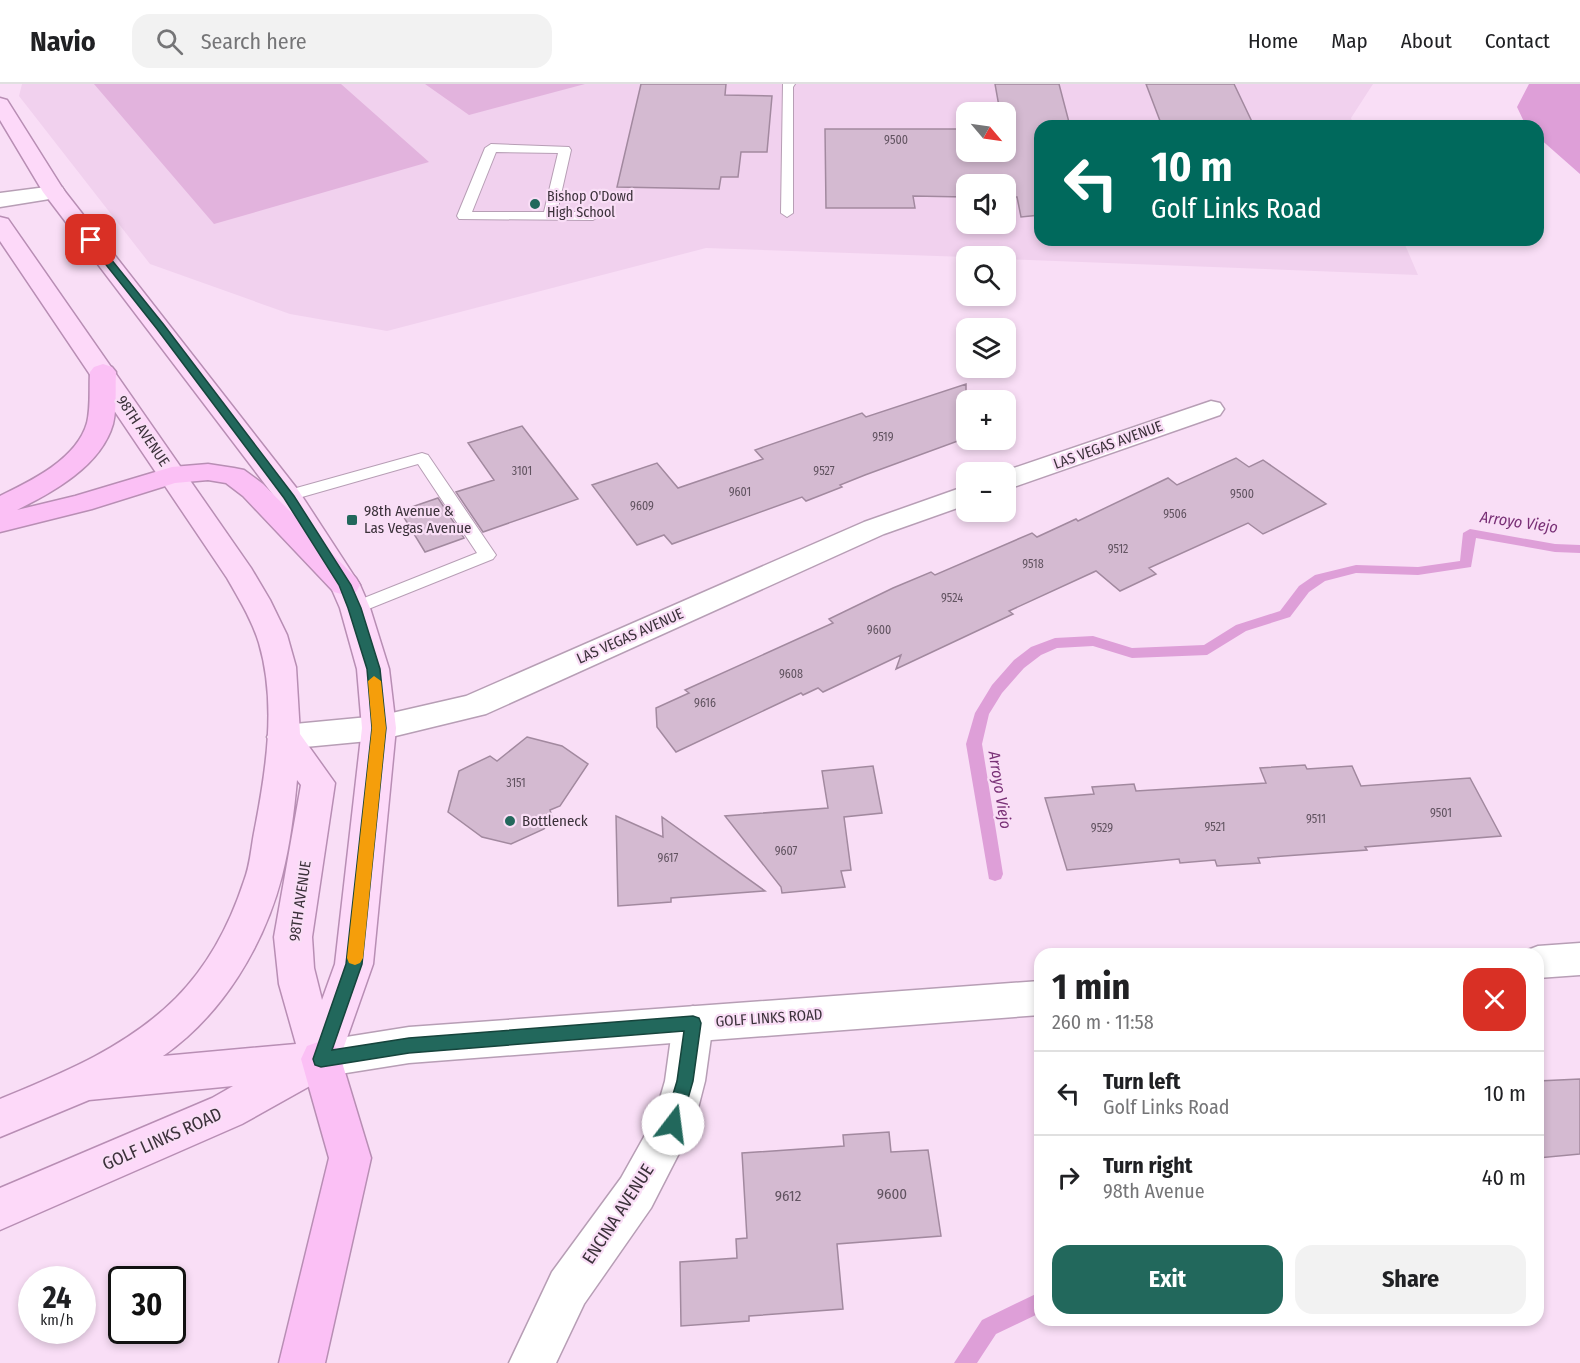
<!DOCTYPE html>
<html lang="en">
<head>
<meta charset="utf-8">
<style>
  :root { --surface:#fff; --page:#f2f2f2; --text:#202124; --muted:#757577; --line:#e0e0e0; --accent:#22685c }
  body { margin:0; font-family:"Fira Sans Condensed",sans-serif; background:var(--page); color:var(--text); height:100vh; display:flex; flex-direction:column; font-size:22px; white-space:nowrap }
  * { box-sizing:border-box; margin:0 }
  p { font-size:20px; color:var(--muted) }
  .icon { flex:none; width:33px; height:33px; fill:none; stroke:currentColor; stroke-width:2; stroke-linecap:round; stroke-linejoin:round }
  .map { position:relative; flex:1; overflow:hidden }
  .sheet { position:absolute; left:1034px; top:864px; width:510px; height:378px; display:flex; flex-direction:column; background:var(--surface); border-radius:18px; box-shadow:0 3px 9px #0003 }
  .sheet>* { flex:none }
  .guide { position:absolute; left:1034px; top:36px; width:510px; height:126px; border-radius:18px; box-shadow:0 3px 9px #0003; background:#00695c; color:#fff; overflow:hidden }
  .needle { width:39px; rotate:119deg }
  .tools { position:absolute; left:956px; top:18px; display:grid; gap:12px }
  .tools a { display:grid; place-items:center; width:60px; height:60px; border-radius:12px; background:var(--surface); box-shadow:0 3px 9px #0003; font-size:30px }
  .speed { position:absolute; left:18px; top:1182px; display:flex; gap:12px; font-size:30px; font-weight:700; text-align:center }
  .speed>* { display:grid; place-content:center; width:78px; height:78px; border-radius:50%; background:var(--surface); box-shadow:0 3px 9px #0003; line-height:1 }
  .speed small { font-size:15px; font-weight:400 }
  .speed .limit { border:3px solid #111; border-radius:9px; background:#fff; color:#111 }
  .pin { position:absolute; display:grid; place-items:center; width:51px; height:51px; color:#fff; margin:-26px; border-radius:12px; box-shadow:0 3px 9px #0006 }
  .me { position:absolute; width:66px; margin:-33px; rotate:15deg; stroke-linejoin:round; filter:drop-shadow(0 0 4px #0008) }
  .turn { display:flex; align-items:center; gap:21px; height:126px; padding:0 18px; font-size:27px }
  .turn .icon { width:78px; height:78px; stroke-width:2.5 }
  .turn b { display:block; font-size:42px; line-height:51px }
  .round { display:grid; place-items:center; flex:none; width:63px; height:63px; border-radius:18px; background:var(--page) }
  .headline { display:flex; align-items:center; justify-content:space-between; height:102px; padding:0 18px }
  h1 { font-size:36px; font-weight:700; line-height:45px }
  .button { display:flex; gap:12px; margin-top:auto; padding:12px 18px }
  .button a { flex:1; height:69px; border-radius:18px; background:var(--accent); color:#fff; font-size:24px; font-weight:700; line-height:69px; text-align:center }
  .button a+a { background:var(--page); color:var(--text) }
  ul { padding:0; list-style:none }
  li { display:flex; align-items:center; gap:18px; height:84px; padding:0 18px; border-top:2px solid var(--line) }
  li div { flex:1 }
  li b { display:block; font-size:22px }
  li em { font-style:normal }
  header { display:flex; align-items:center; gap:36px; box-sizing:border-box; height:84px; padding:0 30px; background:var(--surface); border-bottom:2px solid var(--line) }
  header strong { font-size:28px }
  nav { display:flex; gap:33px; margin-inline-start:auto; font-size:21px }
  .search { width:420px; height:54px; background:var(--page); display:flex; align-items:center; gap:15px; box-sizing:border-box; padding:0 21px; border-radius:18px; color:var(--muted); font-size:22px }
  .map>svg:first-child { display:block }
  .built { fill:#f1d1ee; fill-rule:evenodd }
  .green { fill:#e2b3dd }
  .water { fill:#de9fd8 }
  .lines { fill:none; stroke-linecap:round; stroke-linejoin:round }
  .stream { fill:#de9fd8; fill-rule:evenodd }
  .building { fill:#d4bad1; stroke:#a2899f; stroke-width:1.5 }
  .service-casing { stroke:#b79eb5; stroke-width:2 }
  .minor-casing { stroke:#b79eb5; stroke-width:3 }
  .tertiary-casing { stroke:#b79eb5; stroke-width:3 }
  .primary-casing { stroke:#b88eb4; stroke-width:3 }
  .motorway-casing { stroke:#b88eb4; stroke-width:3 }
  .service { fill:#fff; fill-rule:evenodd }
  .minor { fill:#fff; fill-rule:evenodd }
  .tertiary { fill:#fff; fill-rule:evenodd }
  .primary { fill:#fdd9f9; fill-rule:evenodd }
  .motorway { fill:#fbc0f5; fill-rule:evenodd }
  .route { fill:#22685c; stroke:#16443c; stroke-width:1.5 }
  .slow { fill:#f59e0b }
  .poi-dot { fill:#22685c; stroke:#f9def6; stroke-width:2 }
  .labels { text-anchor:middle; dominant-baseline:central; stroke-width:4.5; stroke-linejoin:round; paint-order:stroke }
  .number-label { font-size:12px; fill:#615360 }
  .far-poi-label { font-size:14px; fill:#3b313a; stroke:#f9def6; text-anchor:start }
  .street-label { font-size:15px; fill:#3b313a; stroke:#f9def6 }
  .poi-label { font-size:15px; fill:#3b313a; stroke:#f9def6; text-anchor:start }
  .near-number-label { font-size:15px; fill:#615360 }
  .water-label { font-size:16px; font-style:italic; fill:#793076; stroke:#f9def6 }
  .near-street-label { font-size:18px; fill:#3b313a; stroke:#f9def6 }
</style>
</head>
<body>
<header>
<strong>Navio</strong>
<div class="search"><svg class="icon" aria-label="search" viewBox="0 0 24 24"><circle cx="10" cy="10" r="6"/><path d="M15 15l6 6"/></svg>Search here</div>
<nav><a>Home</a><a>Map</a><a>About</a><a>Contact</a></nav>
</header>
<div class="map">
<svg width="1580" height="1279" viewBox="0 0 1580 1279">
  <rect width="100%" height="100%" fill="#f9def6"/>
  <path class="built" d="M22,0H1373L1351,34L1354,42H1040V156H1403L1418,191L1005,175V172L966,173L706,164L387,247L290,230L150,180L19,12ZM966,28H1005V68H966ZM966,100H1005V140H966Z"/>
  <path class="green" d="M94,0H341L429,78L214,140Z
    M425,0H585L469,31Z"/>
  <path class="water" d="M1529,0H1580V90L1538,53V42H1526L1517,23Z"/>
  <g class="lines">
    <path class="stream" d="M1470,445L1555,460L1580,461V469L1555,468L1476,454L1471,483L1418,491L1356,489L1325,497L1309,508L1290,533L1246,547L1207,571L1132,574L1093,562L1057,564L1041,571L1024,584L1002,609L989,630L982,660L1003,790L1001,795L995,797L989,795L966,660L975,629L992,601L1014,576L1031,563L1055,554L1093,552L1132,564L1204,561L1236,541L1280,527L1299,502L1315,491L1356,481L1418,483L1460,477L1463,449Z
      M1040,1208V1229L996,1250L977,1279H954L982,1236Z"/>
  </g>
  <path class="building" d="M641,0H726L725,11L772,12L767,68H741L738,93H721L719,105L617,103Z
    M995,0H1059L1070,42H1040V131L1021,133L1017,113H1005V100H966V113L913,112L915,124H826L825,45H966V68H1005V28H1000Z
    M1146,0H1234L1254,42H1162Z
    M966,300V354L865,391L840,401L842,403L806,417L802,413L672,460L664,451L637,461L592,401L657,379L678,404L763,375L755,366L862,329L866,333Z
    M522,342L578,415L483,448L456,408L494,396L468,359Z
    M1236,374L1249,383L1263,376L1326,420L1263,450L1248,439L1149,484L1156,490L1120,507L1096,487L1009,527L1013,530L896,585L901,571L823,608L818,604L803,611L801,609L676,668L657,643L656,624L689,609L685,606L833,539L829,535L893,504L931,488L935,491L1032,449L1037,453L1076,435L1078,437L1168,394L1177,401Z
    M438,414L464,454L425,468L400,427Z
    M527,653L562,662L588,680L560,722L550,726L552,733L544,745L511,760L482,753L448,728L459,687L490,672L497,677Z
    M1305,681L1307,685L1352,682L1361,702L1470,694L1501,752L1365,763L1367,766L1258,774L1260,779L1217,782L1215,776L1180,779L1179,775L1067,786L1045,714L1094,710L1092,703L1134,700L1136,707L1266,699L1260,684Z
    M873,682L882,729L844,733L851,786L841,787L845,803L782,809L781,803L725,732L828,724L822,687Z
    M616,732L663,753L662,733L765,807L671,814V818L618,822Z
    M1580,995V1070L1538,1074V997Z
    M889,1048L891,1068L928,1066L941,1152L837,1160L843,1225L749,1232V1237L681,1242L680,1178L737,1174L736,1155L747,1154L742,1069L844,1062L843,1051Z"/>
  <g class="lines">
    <defs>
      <path id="service" d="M783,0H795L793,3V129L787,133L781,129Z
        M491,60L569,63L571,66L557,128H593L600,132L593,136L459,135L457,132L485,64ZM496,68L558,69L544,128H472Z
        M422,369L428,371L496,471L493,475L361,528H349L346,524L349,520L477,469L418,380L288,417L282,416L280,412L282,408Z"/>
      <path id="minor" d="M1211,317L1220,319L1224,325L1220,331L1005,406V388H1002Z
        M966,402V421L884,450L486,630L379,656L284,665L272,662L267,653L272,644L284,641L379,632L466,612L864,438Z
        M693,922L707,927L713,939L705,997L694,1040L651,1124L584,1220L556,1279H509L552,1188L621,1094L654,1035L665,997L673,939L679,927Z"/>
      <path id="tertiary" d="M54,102L62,103L65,108L62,113L0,123V109Z
        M1580,859V891L1538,894V870H1523L1525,867L1538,862Z
        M1040,897V931L409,979L321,993L307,988L301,975L307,962L321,957L409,943Z"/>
      <path id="primary" d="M0,14L7,16L63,105L298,406L360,501L370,524L389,585L396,644L373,880L335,988L242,1040L0,1146V1104L212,1014L233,1002L89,1016L0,1053V1015C63,989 127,963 176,914C208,882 230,840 244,797C250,782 251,765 254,749C266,688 277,620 259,559C252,536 239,515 227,494L0,157V133L8,135L251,484L270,516L287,551L296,583L300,650L335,699L312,853L314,884L322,916L335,880L362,644L357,585L340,524L330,501L277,416L43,108L0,36ZM297,696L301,701L274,853L279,900L296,960L163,972C222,931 264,862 282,792C290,761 294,728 297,696Z"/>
      <path id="motorway" d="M103,280L112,283L116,288C115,305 117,324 113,340C101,382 53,408 17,426L75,412L172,383L208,380L234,384L244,386L263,400L356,494L360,501L356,508L345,511L334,508L243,412L226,399L208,396L175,399L92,425L0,448V412C31,397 77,375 87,339C91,323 89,304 90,288L94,283Z
        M321,957L335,962L341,975L371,1074L325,1279H279L329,1074L301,975L307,962Z"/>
    </defs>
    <use href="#service" class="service-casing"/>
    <use href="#minor" class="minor-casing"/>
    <use href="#tertiary" class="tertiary-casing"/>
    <use href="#primary" class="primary-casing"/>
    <use href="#motorway" class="motorway-casing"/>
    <use href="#service" class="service"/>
    <use href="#minor" class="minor"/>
    <use href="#tertiary" class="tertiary"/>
    <use href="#primary" class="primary"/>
    <use href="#motorway" class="motorway"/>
  </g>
  <path class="route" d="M88,154H94L164,241L294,412L351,501L361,524L380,585L386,644L362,880L332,966L409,954L693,932L699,934L701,939L693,997L679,1046L673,1048L667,1046L664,1040L677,997L684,947L409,969L321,983L315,981L313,975L346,880L372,644L367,585L348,524L339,501L284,414L157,245L88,158Z"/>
  <path class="slow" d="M374,592L381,597L386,644L363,874L360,879L355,881L349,879L347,874L372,644L368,597Z"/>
  <g class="poi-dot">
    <circle cx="535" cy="120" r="6"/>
    <rect x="346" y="430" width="12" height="12" rx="3"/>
    <circle cx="510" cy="737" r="6"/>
  </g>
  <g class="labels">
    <g class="number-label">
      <text x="896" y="56">9500</text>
      <text x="883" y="353">9519</text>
      <text x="522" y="387">3101</text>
      <text x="824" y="387">9527</text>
      <text x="740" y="408">9601</text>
      <text x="1242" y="410">9500</text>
      <text x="642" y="422">9609</text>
      <text x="1175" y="430">9506</text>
      <text x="1118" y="465">9512</text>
      <text x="1033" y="480">9518</text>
      <text x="952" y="514">9524</text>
      <text x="879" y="546">9600</text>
      <text x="791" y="590">9608</text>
      <text x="705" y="619">9616</text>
      <text x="516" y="699">3151</text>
      <text x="1441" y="729">9501</text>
      <text x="1316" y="735">9511</text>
      <text x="1215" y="743">9521</text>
      <text x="1102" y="744">9529</text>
      <text x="786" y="767">9607</text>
      <text x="668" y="774">9617</text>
    </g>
    <g class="far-poi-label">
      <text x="547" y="112">Bishop O'Dowd<tspan x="547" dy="16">High School</tspan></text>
    </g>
    <g class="street-label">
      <text transform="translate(143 347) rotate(56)">98TH AVENUE</text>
      <text transform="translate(1108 361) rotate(-20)">LAS VEGAS AVENUE</text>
      <text transform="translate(630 552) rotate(-24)">LAS VEGAS AVENUE</text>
      <text transform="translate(300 817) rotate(-82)">98TH AVENUE</text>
      <text transform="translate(769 934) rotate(-4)">GOLF LINKS ROAD</text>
    </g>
    <g class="poi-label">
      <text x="364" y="427">98th Avenue &amp;<tspan x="364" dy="17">Las Vegas Avenue</tspan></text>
      <text x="522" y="737">Bottleneck</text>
    </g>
    <g class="near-number-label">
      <text x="892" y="1110">9600</text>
      <text x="788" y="1112">9612</text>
    </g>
    <g class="water-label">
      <text transform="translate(1519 438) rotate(8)">Arroyo Viejo</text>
      <text transform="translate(1000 706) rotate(81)">Arroyo Viejo</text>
    </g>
    <g class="near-street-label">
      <text transform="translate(162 1055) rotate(-24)">GOLF LINKS ROAD</text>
      <text transform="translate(618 1130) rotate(-57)">ENCINA AVENUE</text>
    </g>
  </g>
</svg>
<div class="tools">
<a><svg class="needle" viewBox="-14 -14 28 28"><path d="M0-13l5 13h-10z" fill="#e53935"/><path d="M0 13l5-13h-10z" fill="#757577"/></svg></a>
<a><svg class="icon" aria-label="sound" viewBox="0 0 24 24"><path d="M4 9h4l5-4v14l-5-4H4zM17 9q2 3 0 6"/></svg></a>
<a><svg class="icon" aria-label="search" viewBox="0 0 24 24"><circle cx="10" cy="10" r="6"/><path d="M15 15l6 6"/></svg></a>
<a><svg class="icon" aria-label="layers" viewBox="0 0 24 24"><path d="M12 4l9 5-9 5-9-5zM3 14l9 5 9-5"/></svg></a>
<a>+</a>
<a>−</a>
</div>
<div class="speed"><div>24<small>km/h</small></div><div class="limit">30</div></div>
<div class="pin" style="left:91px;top:156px;background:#d93025"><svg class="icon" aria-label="arrive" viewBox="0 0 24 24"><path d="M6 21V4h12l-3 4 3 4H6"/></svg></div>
<svg class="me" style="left:673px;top:1040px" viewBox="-20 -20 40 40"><circle r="19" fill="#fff"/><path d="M0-13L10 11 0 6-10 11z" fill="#22685c"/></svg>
<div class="guide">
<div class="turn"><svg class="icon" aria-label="left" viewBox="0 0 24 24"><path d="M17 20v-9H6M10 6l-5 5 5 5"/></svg><div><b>10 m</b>Golf Links Road</div></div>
</div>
<section class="sheet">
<div class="headline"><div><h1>1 min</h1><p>260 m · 11:58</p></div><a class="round" style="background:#d93025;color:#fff"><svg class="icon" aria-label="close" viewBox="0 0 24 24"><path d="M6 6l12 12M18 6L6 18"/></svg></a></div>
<ul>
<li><svg class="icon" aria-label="left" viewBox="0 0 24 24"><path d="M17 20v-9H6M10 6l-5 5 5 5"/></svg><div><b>Turn left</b><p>Golf Links Road</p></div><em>10 m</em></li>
<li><svg class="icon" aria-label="right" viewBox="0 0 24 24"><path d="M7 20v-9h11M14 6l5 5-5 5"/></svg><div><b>Turn right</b><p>98th Avenue</p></div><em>40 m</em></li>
</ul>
<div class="button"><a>Exit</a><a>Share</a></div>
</section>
</div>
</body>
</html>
